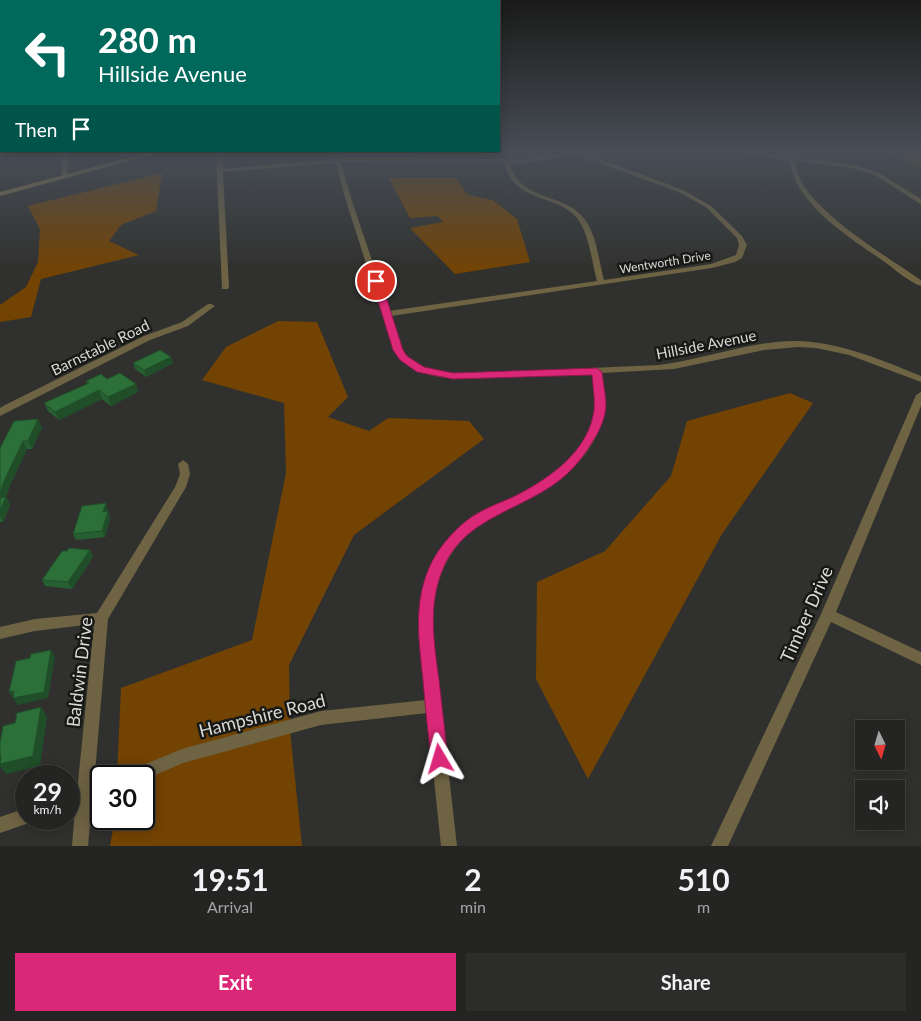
<!DOCTYPE html>
<html lang="en">
<head>
<meta charset="utf-8">
<style>
  :root { --surface:#242522; --page:#2c2d2a; --text:#f1f3f6; --muted:#a3a5a5; --line:#414240; --accent:#db2777 }
  body { margin:0; font-family:Lato,sans-serif; background:var(--page); color:var(--text); height:100vh; display:flex; flex-direction:column; font-size:19px; white-space:nowrap }
  * { box-sizing:border-box; margin:0 }
  p { font-size:16px; color:var(--muted) }
  .icon { flex:none; width:28px; height:28px; fill:none; stroke:currentColor; stroke-width:2; stroke-linecap:round; stroke-linejoin:round }
  .map { position:relative; height:846px; overflow:hidden }
  .details { display:flex; flex-direction:column; background:var(--surface); flex:1 }
  .details>* { flex:none }
  .top-card { position:absolute; left:0px; top:0px; width:500px; height:152px; box-shadow:0 2px 12px #0003,0 0 0 1px var(--line); background:#00695c; color:#fff; overflow:hidden }
  .needle { width:32px; rotate:175deg }
  .buttons { position:absolute; left:855px; top:720px; display:grid; gap:10px }
  .buttons a { display:grid; place-items:center; width:50px; height:50px; border-radius:0px; background:var(--surface); box-shadow:0 2px 12px #0003,0 0 0 1px var(--line); font-size:25px }
  .speed { position:absolute; left:15px; top:765px; display:flex; gap:10px; font-size:25px; font-weight:700; text-align:center }
  .speed>* { display:grid; place-content:center; width:65px; height:65px; border-radius:50%; background:var(--surface); box-shadow:0 2px 12px #0003,0 0 0 1px var(--line); line-height:1 }
  .speed small { font-size:12px; font-weight:400 }
  .speed .limit { border:2px solid #111; border-radius:8px; background:#fff; color:#111 }
  .pin { position:absolute; display:grid; place-items:center; width:42px; height:42px; color:#fff; margin:-21px; border:2px solid #fff; border-radius:50%; box-shadow:0 1px 5px #0007 }
  .me { position:absolute; width:55px; margin:-28px; rotate:353deg; stroke-linejoin:round; filter:drop-shadow(0 0 4px #0008) }
  .turn { display:flex; align-items:center; gap:18px; height:105px; padding:0 15px; font-size:22px }
  .turn .icon { width:65px; height:65px; stroke-width:2.5 }
  .turn b { display:block; font-size:35px; line-height:42px }
  .then { display:flex; align-items:center; height:48px; padding:0 15px; background:#0003; gap:10px; font-size:19px }
  .eta { display:flex; justify-content:space-evenly; align-items:center; height:85px; text-align:center }
  .eta b { font-size:30px; font-weight:700; line-height:35px }
  .cta { display:flex; gap:10px; margin-top:auto; padding:10px 15px }
  .cta a { flex:1; height:58px; border-radius:0px; background:var(--accent); color:#fff; font-size:20px; font-weight:700; line-height:58px; text-align:center }
  .cta a+a { background:var(--page); color:var(--text) }
  .map>svg:first-child { display:block }
  .green { fill:#734303 }
  .lines { fill:none; stroke-linecap:round; stroke-linejoin:round }
  .minor { fill:#6e6343; fill-rule:evenodd }
  .secondary { fill:#907f4b; fill-rule:evenodd }
  .wall { fill:#265f31 }
  .shaded-wall { fill:#1f4e28 }
  .building { fill:#2c6f39; stroke:#1f4e28 }
  .route { fill:#db2777; stroke:#8e194d }
  .labels { text-anchor:middle; dominant-baseline:central; stroke-width:5; stroke-linejoin:round; paint-order:stroke }
  .far-street-label { font-size:12px; fill:#d8d9d6; stroke:#181917 }
  .street-label { font-size:15px; fill:#d8d9d6; stroke:#181917 }
  .near-street-label { font-size:18px; fill:#d8d9d6; stroke:#181917 }
</style>
</head>
<body>
<div class="map">
<svg width="921" height="846" viewBox="0 0 921 846">
  <rect width="100%" height="100%" fill="#30312e"/>
  <path class="green" d="M888,152H921V169Z
    M162,173L156,211L121,225L109,241L139,255L41,279L31,317L0,322V305L26,287L38,262L40,229L28,206Z
    M389,178H456L468,195L493,200L517,219L530,262L455,274L410,228L443,222L438,216L410,218Z
    M278,321L317,322L348,397L328,417L369,431L388,418L469,421L484,439L354,535L289,665L290,730L302,846H110L115,819H144V776H117L121,688L252,640L286,473L284,403L202,380L226,347Z
    M790,393L813,403L722,534L588,779L536,679L537,582L605,551L671,476L687,421Z"/>
  <g class="lines">
    <path class="minor" d="M63,152H69L67,177L64,179L61,177Z
      M216,152H222L223,169L347,158L527,159L564,152H582L683,190L711,206L742,236L747,245L742,258L735,262L712,268L391,316C396,332 399,352 414,362C442,381 511,371 545,370C583,368 621,367 659,365C706,359 752,340 799,341C842,343 882,360 921,376V382L849,355L816,348L798,347L764,350L674,369L602,373C604,386 606,398 604,411C598,454 560,483 524,501C506,511 487,517 471,531C443,556 433,589 432,626L457,846H441L427,713L321,725L183,763L144,780V776H127L129,771L182,749L321,711L426,700C422,660 413,619 426,580C435,553 454,531 476,514C489,506 504,502 518,495C552,477 587,452 594,411C596,399 594,386 593,374L467,379C437,378 412,376 394,350L345,198L336,163L223,172L229,287L228,289H222ZM574,154L679,192L707,208L737,238L739,245L736,255L711,264L604,280C598,259 597,231 581,215C564,196 530,199 516,177C513,173 511,167 510,163H527ZM341,162L504,163C506,167 507,173 510,177C524,201 560,197 577,218C589,233 592,263 597,281L389,311L351,198Z
      M733,152H753L855,165L879,173L921,199V204L919,203L875,175L852,168L795,161C796,170 799,178 804,186C826,220 887,257 921,280V286C909,282 897,271 886,263C852,239 795,205 789,160Z
      M208,304H211L215,306L188,326L150,340L0,416V408L5,405L144,336L182,322Z
      M921,392V406L836,612L921,652V665L831,622L728,846H711L821,614L916,395Z
      M183,460L188,464L190,474L186,487L108,619L94,785L101,782V798L92,802L88,846H72L75,808L69,811V795L77,792L94,624L35,631L0,639V627L35,619L97,613L175,487L180,474L178,464Z
      M26,808V819H33L32,822L0,833V817Z"/>
    <path class="secondary" d="M150,152H162L0,196V192Z"/>
  </g>
  <path class="wall" d="M171,357L173,363L146,377L135,369L133,363Z
    M107,379L136,384L138,392L111,406L102,399L59,420L48,411L44,403L87,384L86,381Z
    M42,427L32,449H27L10,485L6,497L10,505L3,522H0V448Z
    M108,510V512L110,518L105,537L76,540L73,534Z
    M90,550L93,557L72,589L45,586L42,580Z"/>
  <path class="shaded-wall" d="M171,357L173,363L146,377L144,370Z
    M136,384L138,392L111,406L108,397Z
    M99,390L102,399L59,420L55,412Z
    M38,419L42,427L32,449L28,441Z
    M23,441L27,449L10,485L4,502L6,497L10,505L3,522L0,516V492L6,477Z
    M106,503L110,518L105,537L102,531L103,512Z
    M90,550L93,557L72,589L68,582Z
    M51,650L55,657L48,698L18,705L9,692L14,691Z
    M41,707L47,717L40,766L6,774L0,766V756Z"/>
  <path class="building" d="M160,350L171,357L144,370L133,363Z
    M120,373L136,384L108,397L99,390L55,412L44,403L89,383L86,381L101,374L107,379Z
    M38,419L28,441H23L6,477L0,492V448L14,421Z
    M6,497L0,511V498Z
    M106,503L103,512L108,511L102,531L73,534L82,506Z
    M69,548L90,550L68,582L42,580L62,551H67Z
    M51,650L44,692L13,698L14,691L9,692L16,661L30,658L31,654Z
    M41,707L33,756L0,764L1,756H0V743L3,726L15,723L17,713Z"/>
  <linearGradient id="sky" x2="0" y2="1"><stop stop-color="#1a1b19"/><stop offset="0.56" stop-color="#484e57"/><stop offset="1" stop-color="#484e57" stop-opacity="0"/></linearGradient>
  <rect width="921" height="271" fill="url(#sky)"/>
  <path class="route" d="M376,278L381,281L403,350L407,356L424,367L453,373L597,368L602,372C603,383 606,395 606,406C605,420 599,432 591,444C582,459 570,473 556,483C516,512 461,520 442,571C428,607 434,643 439,680C442,706 445,732 448,759L446,765L440,767L433,765L431,759C428,732 425,706 423,680C419,642 413,605 429,568C436,551 451,533 466,521C480,510 497,504 513,497C545,481 585,455 593,416C596,403 593,389 592,375L453,379L417,372L400,360L393,350L372,281Z"/>
  <g class="labels">
    <g class="far-street-label">
      <text transform="translate(665 262) rotate(-9)">Wentworth Drive</text>
    </g>
    <g class="street-label">
      <text transform="translate(706 344) rotate(-11)">Hillside Avenue</text>
      <text transform="translate(100 347) rotate(-26)">Barnstable Road</text>
    </g>
    <g class="near-street-label">
      <text transform="translate(806 614) rotate(-66)">Timber Drive</text>
      <text transform="translate(79 672) rotate(-83)">Baldwin Drive</text>
      <text transform="translate(262 715) rotate(-14)">Hampshire Road</text>
    </g>
  </g>
</svg>
<div class="buttons">
<a><svg class="needle" viewBox="-14 -14 28 28"><path d="M0-13l5 13h-10z" fill="#e53935"/><path d="M0 13l5-13h-10z" fill="#a3a5a5"/></svg></a>
<a><svg class="icon" aria-label="sound" viewBox="0 0 24 24"><path d="M4 9h4l5-4v14l-5-4H4zM17 9q2 3 0 6"/></svg></a>
</div>
<div class="speed"><div>29<small>km/h</small></div><div class="limit">30</div></div>
<div class="pin" style="left:376px;top:281px;background:#d93025"><svg class="icon" aria-label="arrive" viewBox="0 0 24 24"><path d="M6 21V4h12l-3 4 3 4H6"/></svg></div>
<svg class="me" style="left:440px;top:759px" viewBox="-20 -20 40 40"><path d="M0-17L14 15 0 8-14 15z" fill="#db2777" stroke="#fff" stroke-width="4"/></svg>
<div class="top-card">
<div class="turn"><svg class="icon" aria-label="left" viewBox="0 0 24 24"><path d="M17 20v-9H6M10 6l-5 5 5 5"/></svg><div><b>280 m</b>Hillside Avenue</div></div>
<div class="then">Then<svg class="icon" aria-label="arrive" viewBox="0 0 24 24"><path d="M6 21V4h12l-3 4 3 4H6"/></svg></div>
</div>
</div>
<section class="details">
<div class="eta">
<div><b>19:51</b><p>Arrival</p></div>
<div><b>2</b><p>min</p></div>
<div><b>510</b><p>m</p></div>
</div>
<div class="cta"><a>Exit</a><a>Share</a></div>
</section>
</body>
</html>
